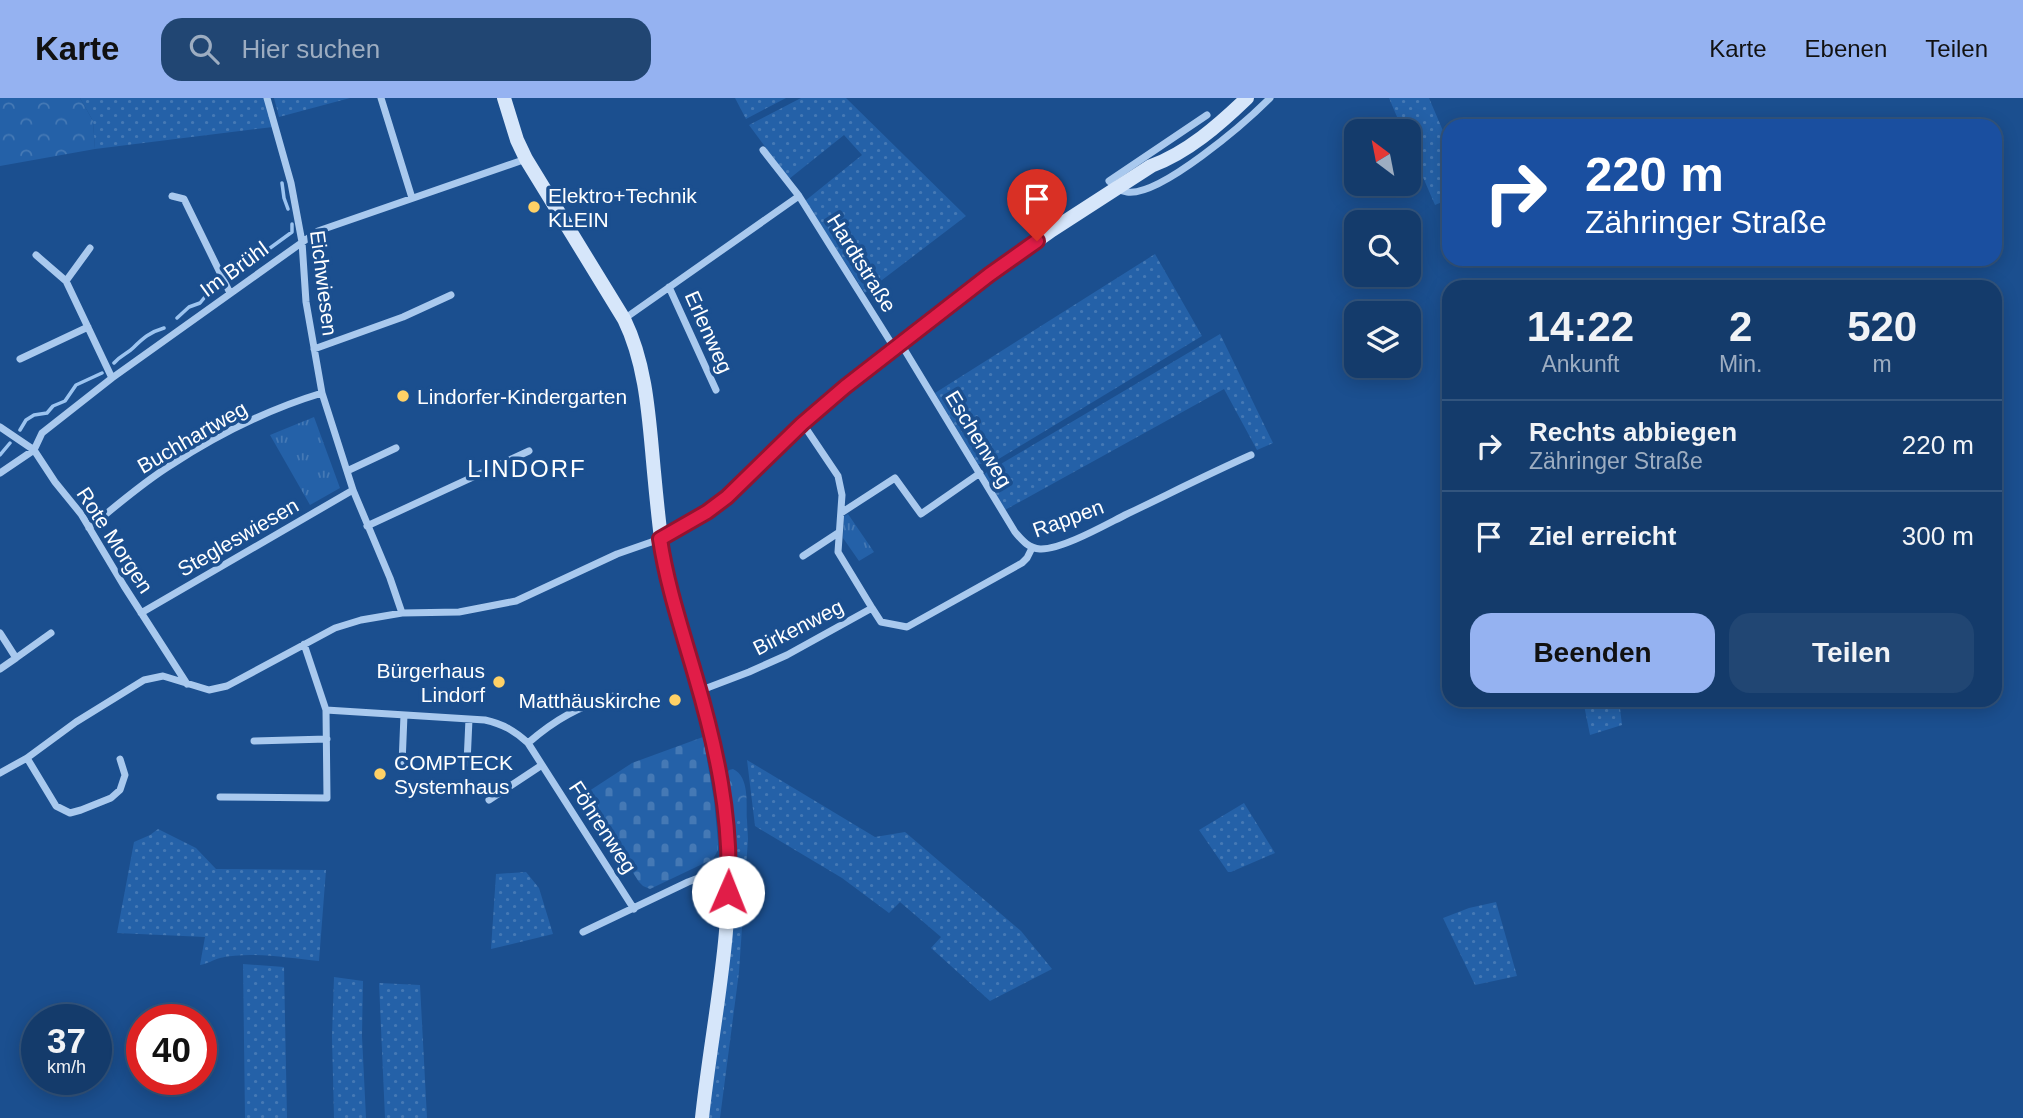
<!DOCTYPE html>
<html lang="de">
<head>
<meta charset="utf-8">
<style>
  :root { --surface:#143b6b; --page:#214673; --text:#f1f3f6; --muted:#9dadc1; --line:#33557e; --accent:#95b2f1 }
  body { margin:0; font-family:Arial,sans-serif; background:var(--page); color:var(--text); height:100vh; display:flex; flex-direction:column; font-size:26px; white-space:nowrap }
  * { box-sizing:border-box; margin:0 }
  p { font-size:23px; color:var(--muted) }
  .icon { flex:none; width:38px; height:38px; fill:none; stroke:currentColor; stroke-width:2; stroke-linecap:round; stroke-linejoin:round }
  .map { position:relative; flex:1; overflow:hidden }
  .details { position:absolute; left:1442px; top:182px; width:560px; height:427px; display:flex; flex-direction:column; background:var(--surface); border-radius:21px; box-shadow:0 4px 18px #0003,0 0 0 2px var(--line) }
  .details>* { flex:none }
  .banner { position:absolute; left:1442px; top:21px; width:560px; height:147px; border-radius:21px; box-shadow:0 4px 18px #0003,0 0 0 2px var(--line); background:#1a4fa0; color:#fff; overflow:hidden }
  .needle { width:46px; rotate:328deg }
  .controls { position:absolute; left:1344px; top:21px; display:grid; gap:14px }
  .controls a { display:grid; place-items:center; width:77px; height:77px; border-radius:14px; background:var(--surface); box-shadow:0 4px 18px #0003,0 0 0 2px var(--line); font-size:35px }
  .speed { position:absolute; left:21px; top:906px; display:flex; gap:14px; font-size:35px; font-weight:700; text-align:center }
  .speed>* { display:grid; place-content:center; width:91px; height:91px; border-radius:50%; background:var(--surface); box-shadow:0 4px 18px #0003,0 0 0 2px var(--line); line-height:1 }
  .speed small { font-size:18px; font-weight:400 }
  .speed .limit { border:10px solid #d22; background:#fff; color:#111 }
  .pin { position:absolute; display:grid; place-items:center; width:60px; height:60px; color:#fff; margin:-72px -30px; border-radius:50% 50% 50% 0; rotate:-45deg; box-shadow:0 0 7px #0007 }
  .pin .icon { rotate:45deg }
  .me { position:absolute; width:77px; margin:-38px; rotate:1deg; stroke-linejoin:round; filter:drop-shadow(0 0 5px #0008) }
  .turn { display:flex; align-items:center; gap:24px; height:147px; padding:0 28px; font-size:32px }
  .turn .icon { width:91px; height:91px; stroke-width:2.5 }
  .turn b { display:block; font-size:49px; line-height:60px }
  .eta { display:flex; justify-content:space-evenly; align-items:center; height:119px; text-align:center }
  .eta b { font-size:42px; font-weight:800; line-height:49px }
  .button { display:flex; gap:14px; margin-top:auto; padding:14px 28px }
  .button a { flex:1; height:80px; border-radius:21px; background:var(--accent); color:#111; font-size:28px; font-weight:800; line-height:80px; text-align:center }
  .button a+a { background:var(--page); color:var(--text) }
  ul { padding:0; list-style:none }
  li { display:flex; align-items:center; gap:21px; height:91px; padding:0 28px; border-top:2px solid var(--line) }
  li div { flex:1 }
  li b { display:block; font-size:26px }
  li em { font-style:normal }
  header { display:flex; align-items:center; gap:42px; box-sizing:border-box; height:98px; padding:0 35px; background:var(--accent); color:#111 }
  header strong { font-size:33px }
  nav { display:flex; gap:38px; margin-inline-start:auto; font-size:24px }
  .search { width:490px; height:63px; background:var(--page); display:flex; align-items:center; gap:18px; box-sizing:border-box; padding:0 24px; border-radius:21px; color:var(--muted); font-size:26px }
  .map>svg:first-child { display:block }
  .grass { fill:url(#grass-dots) }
  .forest { fill:url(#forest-crowns) }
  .cemetery { fill:url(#cemetery-stones) }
  .park { fill:url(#park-tufts) }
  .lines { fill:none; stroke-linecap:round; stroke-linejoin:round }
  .stream { stroke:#9cc4f0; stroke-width:3.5 }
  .street { stroke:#a9c9ee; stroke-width:7 }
  .secondary { stroke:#d6e6fa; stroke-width:14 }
  .route-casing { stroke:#92132f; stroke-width:18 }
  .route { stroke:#e11d48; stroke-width:12 }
  .poi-dot { fill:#ffd166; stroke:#1b4f8f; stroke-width:2.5 }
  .labels { text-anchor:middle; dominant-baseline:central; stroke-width:7; stroke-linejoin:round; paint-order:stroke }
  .poi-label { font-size:21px; fill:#fff; stroke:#1b4f8f; text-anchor:start }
  .street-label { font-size:21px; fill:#fff; stroke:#1b4f8f }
  .quarter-label { font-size:24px; letter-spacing:2px; fill:#fff; stroke:#1b4f8f }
</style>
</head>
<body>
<header>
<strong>Karte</strong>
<div class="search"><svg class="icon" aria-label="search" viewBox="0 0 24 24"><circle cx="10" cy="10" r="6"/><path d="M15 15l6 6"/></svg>Hier suchen</div>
<nav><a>Karte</a><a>Ebenen</a><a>Teilen</a></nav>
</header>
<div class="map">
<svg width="2023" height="1020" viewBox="0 0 2023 1020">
  <defs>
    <pattern id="grass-dots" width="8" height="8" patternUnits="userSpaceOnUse" patternTransform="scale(1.75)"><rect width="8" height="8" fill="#2461a8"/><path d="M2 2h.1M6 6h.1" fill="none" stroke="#4579b5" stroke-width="1.8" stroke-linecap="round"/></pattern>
    <pattern id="forest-crowns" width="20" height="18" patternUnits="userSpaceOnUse" patternTransform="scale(1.75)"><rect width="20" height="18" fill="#2461a8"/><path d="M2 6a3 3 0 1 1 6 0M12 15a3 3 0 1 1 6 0" fill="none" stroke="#4579b5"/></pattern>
    <pattern id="cemetery-stones" width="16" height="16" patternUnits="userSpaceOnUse" patternTransform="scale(1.75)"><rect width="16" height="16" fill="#2461a8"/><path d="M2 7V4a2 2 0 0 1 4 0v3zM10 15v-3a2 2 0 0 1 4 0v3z" fill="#4579b5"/></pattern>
    <pattern id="park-tufts" width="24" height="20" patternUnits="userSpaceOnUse" patternTransform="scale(1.75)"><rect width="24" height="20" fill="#2461a8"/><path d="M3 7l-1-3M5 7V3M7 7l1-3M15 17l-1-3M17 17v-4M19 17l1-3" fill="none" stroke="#4579b5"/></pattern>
  </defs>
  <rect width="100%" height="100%" fill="#1b4f8f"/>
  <path class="grass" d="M80,0H264L273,29L95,51L93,23Z
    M274,0H350L279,19Z
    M735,0H786L746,21Z
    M801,0H846L966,118L865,195L805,103L862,57L844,37L789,81L749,27Z
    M1389,0H1429L1449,47V101L1435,107L1409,47V33H1403Z
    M1155,156L1202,238L992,365L978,366L935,295Z
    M1220,236L1273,345L1257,352L1224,291L1005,412L984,376Z
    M1583,602H1619L1622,627L1590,637Z
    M747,662L875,739L905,734L1021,833L1052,871L990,903L931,850L941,839L900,804L889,815L842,780L755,728Z
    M1244,705L1275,755L1231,774H1228L1199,732Z
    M732,722H747L748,741L739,874L720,1020H708Z
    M158,731L196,750L216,771L326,772L319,863C288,860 250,853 220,860C213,862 207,866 200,867L205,839L117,835L134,744L150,737Z
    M526,774L539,790L553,836L491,851L496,776Z
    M1496,804L1517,878L1475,887L1443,820L1469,810Z
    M243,866L284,869L287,1020H245Z
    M334,879L363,883L362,938L366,1020H334L332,939Z
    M379,885L420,887L427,1020H385Z"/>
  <path class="forest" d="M0,0H80L93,23L95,51L0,68Z
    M733,671C750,679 746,706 747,722H732L727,676L729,672Z"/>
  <path class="cemetery" d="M703,639L714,702L718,744V752L713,761L650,791L643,788L639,784L583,697L632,665Z"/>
  <path class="park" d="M314,319L340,390L310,407L270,337Z
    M848,416L874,454L859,463L843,440L844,418Z"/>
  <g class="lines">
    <path class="stream" d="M282,85L284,100L288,111
      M232,177L250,165L259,156L266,153L292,134V126
      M177,220L189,209L200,205L209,194L220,187
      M114,265C121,257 127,256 133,250C143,240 150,234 164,230
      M20,332L26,322L34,317L47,315L53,308L65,303L76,287L102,275
      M0,357L10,345"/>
    <path class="street" d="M267,0L291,85L302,144L306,204L322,295L353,392L390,480L402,515
      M381,0L412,100
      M1207,17L1109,83C1115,89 1119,93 1127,94C1160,99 1246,24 1270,0
      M763,52L799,98L895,251
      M172,98L184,101L230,195
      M90,150L66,183L112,280
      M36,157L66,183
      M669,189L716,292
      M624,221L799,98
      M901,246L1015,434C1022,442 1028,450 1040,451C1061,452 1105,427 1125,417C1167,397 1208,376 1251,357
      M314,251L403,219L451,197
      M20,261L88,229
      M0,329L34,352L55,384L81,416L124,488L187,586
      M347,373L396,350
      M0,375L34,352L42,335L112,280L318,133L526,61
      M841,415L895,380L921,416L980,375
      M367,428L529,353
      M89,430C116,408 142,385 171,367C217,337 269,311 322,295
      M803,458L838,435
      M872,510L881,524L907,529L1022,465L1027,460L1032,450
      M141,515L353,392
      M0,535L16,560L0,571
      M16,560L51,535
      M699,593L749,574L787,557L872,510L838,454L842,397L838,378L803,326
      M326,612L485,622C503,626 515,633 528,645L634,811
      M254,643L327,641
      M528,645C557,620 577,610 613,598
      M27,660L56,708L70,715L81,712L111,700L120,692L125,677L120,661
      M467,665L469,621
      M402,666L404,617
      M0,675L27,660L76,624L144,582L163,578L209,592L227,588L335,530L361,522L402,515L459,514L516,503L617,456L660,441
      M220,699L327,700L326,612L304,546
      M489,702L542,667
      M583,834L688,784L701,779L728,775"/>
    <path class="secondary" d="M504,0L517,42L526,61L624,221C647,268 649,322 654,374C657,406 660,438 665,470C688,557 721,644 727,734C735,830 712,925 702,1020
      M660,441L707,414L727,399L802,326L845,289L989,177L1052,132L1151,68C1187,55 1219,27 1247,0"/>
  </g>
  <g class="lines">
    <defs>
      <path id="route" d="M728,794C732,720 716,648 695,577C682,532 667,488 660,441L707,414L727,399L802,326L845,289L989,177L1037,143"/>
    </defs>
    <use href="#route" class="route-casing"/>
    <use href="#route" class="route"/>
  </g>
  <g class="poi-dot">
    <circle cx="534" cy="109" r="7"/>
    <circle cx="403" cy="298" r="7"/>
    <circle cx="499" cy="584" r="7"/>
    <circle cx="675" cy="602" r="7"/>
    <circle cx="380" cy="676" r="7"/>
  </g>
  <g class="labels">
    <g class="poi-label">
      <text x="548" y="97">Elektro+Technik<tspan x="548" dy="24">KLEIN</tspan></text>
      <text x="417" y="298">Lindorfer-Kindergarten</text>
      <text x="485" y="572" text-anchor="end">Bürgerhaus<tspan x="485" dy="24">Lindorf</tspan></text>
      <text x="661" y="602" text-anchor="end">Matthäuskirche</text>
      <text x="394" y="664">COMPTECK<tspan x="394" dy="24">Systemhaus</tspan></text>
    </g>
    <g class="street-label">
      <text transform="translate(862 165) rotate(58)">Hardtstraße</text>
      <text transform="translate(234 171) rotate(-36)">Im Brühl</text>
      <text transform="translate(324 185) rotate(83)">Eichwiesen</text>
      <text transform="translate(709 234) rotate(66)">Erlenweg</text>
      <text transform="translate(192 339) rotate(-30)">Buchhartweg</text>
      <text transform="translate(979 341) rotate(59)">Eschenweg</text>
      <text transform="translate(1068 420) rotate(-20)">Rappen</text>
      <text transform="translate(238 439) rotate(-30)">Stegleswiesen</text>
      <text transform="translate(115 442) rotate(57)">Rote Morgen</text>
      <text transform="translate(798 529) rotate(-27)">Birkenweg</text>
      <text transform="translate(603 729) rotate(57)">Föhrenweg</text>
    </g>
    <g class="quarter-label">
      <text x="527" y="370">LINDORF</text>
    </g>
  </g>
</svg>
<div class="controls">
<a><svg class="needle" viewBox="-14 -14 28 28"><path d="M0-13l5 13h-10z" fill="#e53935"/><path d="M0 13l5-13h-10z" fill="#9dadc1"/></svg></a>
<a><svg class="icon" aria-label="search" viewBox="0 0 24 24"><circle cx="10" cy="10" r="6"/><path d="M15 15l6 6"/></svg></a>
<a><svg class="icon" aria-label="layers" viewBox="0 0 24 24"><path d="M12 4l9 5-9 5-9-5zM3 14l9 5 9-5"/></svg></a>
</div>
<div class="speed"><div>37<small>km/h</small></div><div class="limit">40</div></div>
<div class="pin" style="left:1037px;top:143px;background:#d93025"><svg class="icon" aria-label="arrive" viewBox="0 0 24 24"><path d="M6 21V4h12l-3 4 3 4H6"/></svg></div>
<svg class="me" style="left:728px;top:794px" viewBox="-20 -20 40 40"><circle r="19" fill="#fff"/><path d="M0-13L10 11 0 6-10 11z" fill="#e11d48"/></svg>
<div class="banner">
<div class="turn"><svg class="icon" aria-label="right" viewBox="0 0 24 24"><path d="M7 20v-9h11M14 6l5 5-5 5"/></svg><div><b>220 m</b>Zähringer Straße</div></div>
</div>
<section class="details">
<div class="eta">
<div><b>14:22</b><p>Ankunft</p></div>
<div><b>2</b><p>Min.</p></div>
<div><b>520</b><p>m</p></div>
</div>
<ul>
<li><svg class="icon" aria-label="right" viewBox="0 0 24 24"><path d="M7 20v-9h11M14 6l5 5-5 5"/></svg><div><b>Rechts abbiegen</b><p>Zähringer Straße</p></div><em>220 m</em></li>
<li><svg class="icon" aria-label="arrive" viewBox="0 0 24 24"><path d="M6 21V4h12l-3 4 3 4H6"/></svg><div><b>Ziel erreicht</b></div><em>300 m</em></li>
</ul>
<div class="button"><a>Beenden</a><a>Teilen</a></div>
</section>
</div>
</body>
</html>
